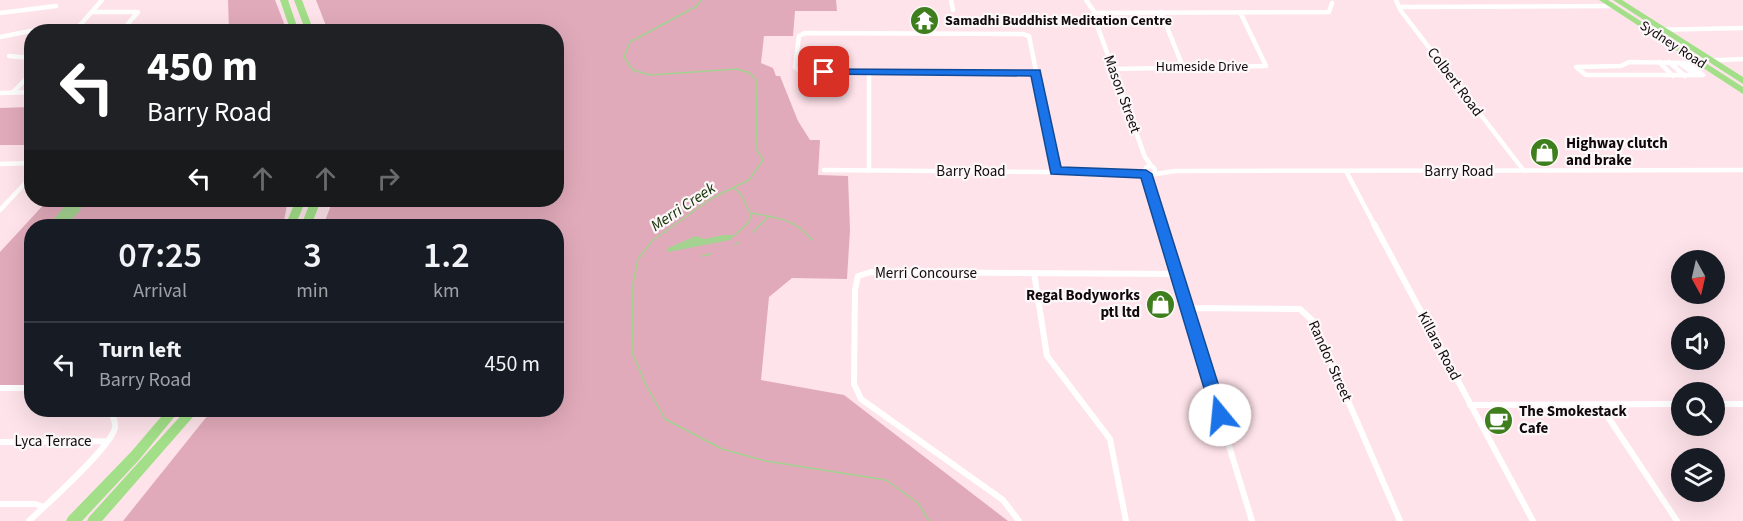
<!DOCTYPE html>
<html lang="en">
<head>
<meta charset="utf-8">
<style>
  :root { --surface:#171b24; --page:#242831; --text:#f1f3f6; --muted:#9ea1a6; --line:#363941 }
  body { margin:0; font-family:"Source Sans 3",sans-serif; background:var(--page); color:var(--text); height:100vh; display:flex; flex-direction:column; font-size:22px; white-space:nowrap }
  * { box-sizing:border-box; margin:0 }
  p { font-size:20px; color:var(--muted) }
  .icon { flex:none; width:33px; height:33px; fill:none; stroke:currentColor; stroke-width:2; stroke-linecap:round; stroke-linejoin:round }
  .map { position:relative; flex:1; overflow:hidden }
  .side { position:absolute; left:24px; top:219px; width:540px; height:198px; display:flex; flex-direction:column; background:var(--surface); border-radius:24px; box-shadow:0 6px 24px #0002 }
  .side>* { flex:none }
  .banner { position:absolute; left:24px; top:24px; width:540px; height:183px; border-radius:24px; box-shadow:0 6px 24px #0002; background:#202124; color:#fff; overflow:hidden }
  .needle { width:39px; rotate:172deg }
  .buttons { position:absolute; left:1671px; top:250px; display:grid; gap:12px }
  .buttons a { display:grid; place-items:center; width:54px; height:54px; border-radius:50%; background:var(--surface); box-shadow:0 6px 24px #0002; font-size:30px }
  .pin { position:absolute; display:grid; place-items:center; width:51px; height:51px; color:#fff; margin:-26px; border-radius:12px; box-shadow:0 3px 9px #0006 }
  .me { position:absolute; width:66px; margin:-33px; rotate:343deg; stroke-linejoin:round; filter:drop-shadow(0 0 4px #0008) }
  .turn { display:flex; align-items:center; gap:21px; height:126px; padding:0 24px; font-size:27px }
  .turn .icon { width:78px; height:78px; stroke-width:2.5 }
  .turn b { display:block; font-size:42px; line-height:51px }
  .lanes { display:flex; align-items:center; height:57px; padding:0 24px; background:#0003; justify-content:center; gap:30px; direction:ltr }
  .lanes .off { opacity:.35 }
  .eta { display:flex; justify-content:space-evenly; align-items:center; height:102px; text-align:center }
  .eta b { font-size:36px; font-weight:600; line-height:42px }
  ul { padding:0; list-style:none }
  li { display:flex; align-items:center; gap:18px; height:84px; padding:0 24px; border-top:2px solid var(--line) }
  li div { flex:1 }
  li b { display:block; font-size:22px }
  li em { font-style:normal }
  .map>svg:first-child { display:block }
  .green { fill:#e1aaba }
  .water { fill:#a4d291 }
  .lines { fill:none; stroke-linecap:round; stroke-linejoin:round }
  .stream { stroke:#a4d291; stroke-width:1.5 }
  .street-far1 { stroke:#fff; stroke-width:4.5 }
  .street { stroke:#fff; stroke-width:6 }
  .highway { fill:#a2df88; fill-rule:evenodd }
  .route { fill:#1a73e8; stroke:#114b97; stroke-width:1.5 }
  .labels { text-anchor:middle; dominant-baseline:central; stroke-width:4.5; stroke-linejoin:round; paint-order:stroke }
  .far-poi-label { font-size:14px; font-weight:bold; fill:#11090c; stroke:#fcf7f8; text-anchor:start }
  .far-street-label { font-size:14px; fill:#11090c; stroke:#fcf7f8 }
  .street-label { font-size:15px; fill:#11090c; stroke:#fcf7f8 }
  .poi-label { font-size:15px; font-weight:bold; fill:#11090c; stroke:#fcf7f8; text-anchor:start }
  .water-label { font-size:16px; font-style:italic; fill:#163306; stroke:#fcf7f8 }
</style>
</head>
<body>
<div class="map">
<svg width="1743" height="521" viewBox="0 0 1743 521">
  <rect width="100%" height="100%" fill="#fee3ea"/>
  <path class="green" d="M228,0H275L287,31H229Z
    M316,0H836L837,11H795L793,36H764L761,63L773,68L776,76H780L798,121L810,140H820L818,175L848,176L850,230L847,279L792,278L769,297L761,380L844,395L1008,521H123L212,410H556V226H323L333,200H556V32L328,31Z
    M31,107V145H0V108Z
    M48,200H288L283,226H32L31,386H0V252Z"/>
  <path class="water" d="M75,200H82C84,215 62,227 48,226L64,207Z
    M724,235H735L730,240L668,252V248L696,236L704,239Z"/>
  <g class="lines">
    <path class="stream" d="M701,0L697,6L630,42L624,57L633,70L650,75L737,69L750,73L756,80L757,150L763,160L749,180L712,198L652,241L638,259L633,283L632,352L645,383L665,419L722,449L766,461L886,480L918,503L929,521
      M734,188L741,194L750,213C775,217 796,219 812,240
      M753,232L769,216
      M735,235L748,223L752,213
      M735,245L739,242
      M702,256L711,254"/>
    <path class="street-far1" d="M951,0L953,10
      M1086,0L1095,13L1093,14L1145,157L1153,168
      M1396,0L1401,11L1524,171
      M1400,7L1612,6
      M93,12H138L121,32
      M1161,12L1183,67
      M0,13L56,6
      M1095,13L1329,12L1332,3
      M1651,30L1743,28
      M74,32L102,0
      M0,37L30,31L76,29
      M9,56L32,58
      M1698,61L1743,59
      M1629,62L1686,63L1703,75H1586L1576,67L1621,66Z
      M1659,62L1673,76
      M1669,62L1685,76
      M1679,63L1696,75
      M1686,63H1701
      M1113,69L1266,66L1240,12
      M869,72V171
      M1036,72H801L795,67L799,36L805,33L1023,34L1029,36L1056,171
      M13,92L32,73
      M0,93L32,92
      M0,164L32,163
      M1145 171a5 5 0 1 1 10 0a5 5 0 1 1-10 0Z
      M824,170L1145,173
      M1346,171L1375,226
      M1146,174L1162,226
      M1156,174L1175,171L1743,170
      M0,210L32,176"/>
    <path class="street" d="M1161,224L1252,521
      M1374,224L1533,521
      M1034,273L1047,356L1110,439L1126,521
      M1187,308L1300,309L1314,322L1400,521
      M0,388H32
      M1714,404H1743
      M1470,405L1682,404
      M1600,405L1677,521
      M0,442L107,441
      M0,504H35L44,507
      M29,521C47,504 110,448 115,428C116,421 112,416 110,410
      M1019,521L1003,500L861,399L854,384L855,290L858,276L871,272L1176,274"/>
    <path class="highway" d="M280,0H288L299,32H291Z
      M294,0H302L314,32H306Z
      M1599,0H1608L1743,87V94Z
      M1613,0H1622L1743,77V84Z
      M296,200H306L295,226H285Z
      M311,200H321L311,226H301Z
      M167,410H180L139,460L82,521H66L68,517L131,452Z
      M186,410H199L102,521H87L89,517Z"/>
  </g>
  <path class="route" d="M824,69L1040,70L1061,167L1146,170L1152,174L1228,415L1225,419L1220,421L1214,419L1212,415L1141,178L1051,174L1031,76L820,74L818,72Z"/>
  <defs>
    <symbol id="temple-disc" viewBox="-11 -11 22 22"><circle r="9.5" fill="#3f7e1c" stroke="#fcf7f8"/><path d="M0-6L5-2H3V0L6.5 2.5H4V6H1.5V3h-3V6H-4V2.5H-6.5L-3 0V-2H-5Z" fill="#fff"/></symbol>
    <symbol id="shop-disc" viewBox="-11 -11 22 22"><circle r="9.5" fill="#3f7e1c" stroke="#fcf7f8"/><path d="M-5-2.5h2.3a2.7 3.5 0 0 1 5.4 0H5L5.5 6h-11ZM-1.5-2.5h3a1.5 2.3 0 0 0-3 0Z" fill="#fff"/></symbol>
    <symbol id="cafe-disc" viewBox="-11 -11 22 22"><circle r="9.5" fill="#3f7e1c" stroke="#fcf7f8"/><path d="M-5.5-4.5H6V0H3Q3 3.5 0 3.5H-2.5Q-5.5 3.5-5.5 0ZM3-3.2v2h1.7v-2ZM-6 4.5H4V6H-6Z" fill="#fff"/></symbol>
  </defs>
  <g fill-rule="evenodd">
    <use href="#temple-disc" x="908" y="4" width="33" height="33"/>
    <use href="#shop-disc" x="1528" y="136" width="33" height="33"/>
    <use href="#shop-disc" x="1144" y="288" width="33" height="33"/>
    <use href="#cafe-disc" x="1482" y="404" width="33" height="33"/>
  </g>
  <g class="labels">
    <g class="far-poi-label">
      <text x="945" y="21">Samadhi Buddhist Meditation Centre</text>
    </g>
    <g class="far-street-label">
      <text transform="translate(1673 45) rotate(33)">Sydney Road</text>
      <text x="1202" y="67">Humeside Drive</text>
    </g>
    <g class="street-label">
      <text transform="translate(1455 82) rotate(53)">Colbert Road</text>
      <text transform="translate(1122 94) rotate(70)">Mason Street</text>
      <text x="971" y="171">Barry Road</text>
      <text x="1459" y="171">Barry Road</text>
      <text x="926" y="273">Merri Concourse</text>
      <text transform="translate(1439 346) rotate(62)">Killara Road</text>
      <text transform="translate(1330 361) rotate(66)">Randor Street</text>
      <text x="53" y="441">Lyca Terrace</text>
    </g>
    <g class="poi-label">
      <text x="1566" y="143">Highway clutch<tspan x="1566" dy="17">and brake</tspan></text>
      <text x="1140" y="295" text-anchor="end">Regal Bodyworks<tspan x="1140" dy="17">ptl ltd</tspan></text>
      <text x="1519" y="411">The Smokestack<tspan x="1519" dy="17">Cafe</tspan></text>
    </g>
    <g class="water-label">
      <text transform="translate(683 207) rotate(-34)">Merri Creek</text>
    </g>
  </g>
</svg>
<div class="buttons">
<a><svg class="needle" viewBox="-14 -14 28 28"><path d="M0-13l5 13h-10z" fill="#e53935"/><path d="M0 13l5-13h-10z" fill="#9ea1a6"/></svg></a>
<a><svg class="icon" aria-label="sound" viewBox="0 0 24 24"><path d="M4 9h4l5-4v14l-5-4H4zM17 9q2 3 0 6"/></svg></a>
<a><svg class="icon" aria-label="search" viewBox="0 0 24 24"><circle cx="10" cy="10" r="6"/><path d="M15 15l6 6"/></svg></a>
<a><svg class="icon" aria-label="layers" viewBox="0 0 24 24"><path d="M12 4l9 5-9 5-9-5zM3 14l9 5 9-5"/></svg></a>
</div>
<div class="pin" style="left:824px;top:72px;background:#d93025"><svg class="icon" aria-label="arrive" viewBox="0 0 24 24"><path d="M6 21V4h12l-3 4 3 4H6"/></svg></div>
<svg class="me" style="left:1220px;top:415px" viewBox="-20 -20 40 40"><circle r="19" fill="#fff"/><path d="M0-13L10 11 0 6-10 11z" fill="#1a73e8"/></svg>
<div class="banner">
<div class="turn"><svg class="icon" aria-label="left" viewBox="0 0 24 24"><path d="M17 20v-9H6M10 6l-5 5 5 5"/></svg><div><b>450 m</b>Barry Road</div></div>
<div class="lanes"><svg class="icon" aria-label="left" viewBox="0 0 24 24"><path d="M17 20v-9H6M10 6l-5 5 5 5"/></svg><svg class="icon off" aria-label="ahead" viewBox="0 0 24 24"><path d="M12 20V5M6 11l6-6 6 6"/></svg><svg class="icon off" aria-label="ahead" viewBox="0 0 24 24"><path d="M12 20V5M6 11l6-6 6 6"/></svg><svg class="icon off" aria-label="right" viewBox="0 0 24 24"><path d="M7 20v-9h11M14 6l5 5-5 5"/></svg></div>
</div>
<section class="side">
<div class="eta">
<div><b>07:25</b><p>Arrival</p></div>
<div><b>3</b><p>min</p></div>
<div><b>1.2</b><p>km</p></div>
</div>
<ul>
<li><svg class="icon" aria-label="left" viewBox="0 0 24 24"><path d="M17 20v-9H6M10 6l-5 5 5 5"/></svg><div><b>Turn left</b><p>Barry Road</p></div><em>450 m</em></li>
</ul>
</section>
</div>
</body>
</html>
